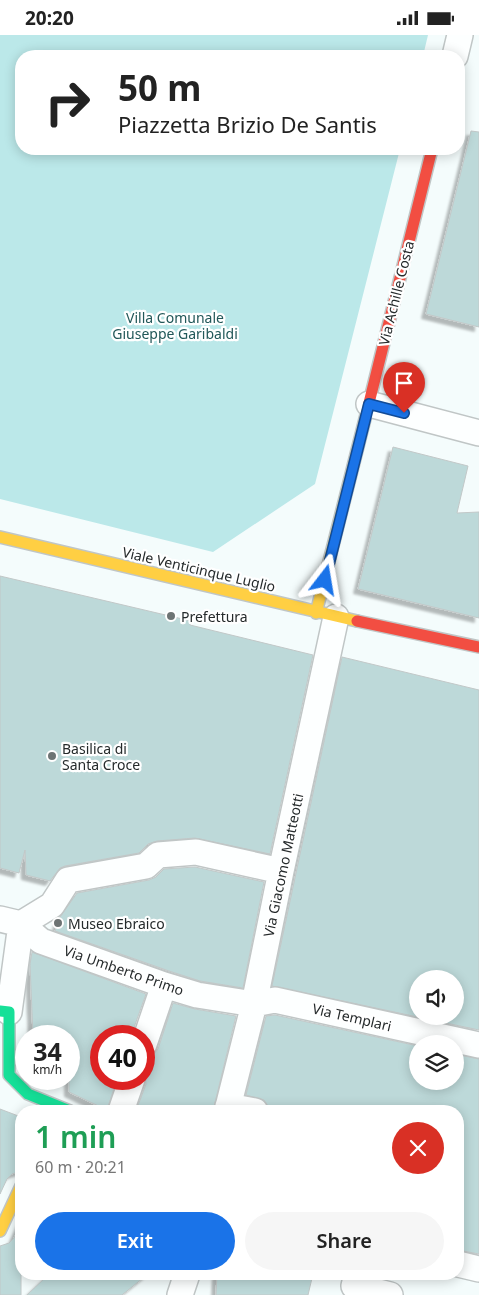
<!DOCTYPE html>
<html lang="en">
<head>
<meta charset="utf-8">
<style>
  :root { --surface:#fff; --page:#f6f6f6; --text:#222; --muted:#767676; --accent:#1a73e8 }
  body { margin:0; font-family:"Noto Sans",sans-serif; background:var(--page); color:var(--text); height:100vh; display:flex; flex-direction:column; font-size:19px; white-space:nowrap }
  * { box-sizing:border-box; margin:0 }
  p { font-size:16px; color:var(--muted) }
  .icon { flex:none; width:28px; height:28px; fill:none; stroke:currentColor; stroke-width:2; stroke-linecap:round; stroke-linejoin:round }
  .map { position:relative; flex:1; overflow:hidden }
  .sheet { position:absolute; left:15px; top:1070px; width:449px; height:175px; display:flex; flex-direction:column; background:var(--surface); border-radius:20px; box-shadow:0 2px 12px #0003 }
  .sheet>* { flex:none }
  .guide { position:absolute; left:15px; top:15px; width:450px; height:105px; border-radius:20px; box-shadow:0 2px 12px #0003; background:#fff; color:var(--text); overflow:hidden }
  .tools { position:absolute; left:409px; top:935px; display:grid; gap:10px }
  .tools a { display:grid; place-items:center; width:55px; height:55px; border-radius:50%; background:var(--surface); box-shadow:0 2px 12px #0003; font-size:25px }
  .speed { position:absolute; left:15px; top:990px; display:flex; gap:10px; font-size:25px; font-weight:700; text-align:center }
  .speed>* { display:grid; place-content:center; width:65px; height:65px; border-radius:50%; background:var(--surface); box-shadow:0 2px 12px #0003; line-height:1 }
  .speed small { font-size:12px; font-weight:400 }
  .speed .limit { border:8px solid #d22; background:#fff; color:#111 }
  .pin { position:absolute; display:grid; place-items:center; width:42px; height:42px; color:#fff; margin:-51px -21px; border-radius:50% 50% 50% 0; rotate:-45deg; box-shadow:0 0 5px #0007 }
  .pin .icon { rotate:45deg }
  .me { position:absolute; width:55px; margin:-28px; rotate:14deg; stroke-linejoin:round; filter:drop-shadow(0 0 4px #0008) }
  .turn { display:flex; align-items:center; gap:18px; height:105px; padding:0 20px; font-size:22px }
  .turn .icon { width:65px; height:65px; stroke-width:2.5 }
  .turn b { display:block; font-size:35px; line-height:42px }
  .round { display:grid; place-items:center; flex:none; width:52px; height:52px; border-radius:26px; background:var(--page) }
  .headline { display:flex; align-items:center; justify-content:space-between; height:85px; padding:0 20px }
  h1 { font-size:30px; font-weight:600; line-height:38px; color:#1e9e55 }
  .button { display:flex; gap:10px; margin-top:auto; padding:10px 20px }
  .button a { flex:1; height:58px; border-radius:30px; background:var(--accent); color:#fff; font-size:20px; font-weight:600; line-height:58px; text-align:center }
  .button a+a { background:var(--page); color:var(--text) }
  .status { display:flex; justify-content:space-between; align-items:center; height:35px; padding:0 25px; background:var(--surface); direction:ltr }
  .status svg { height:14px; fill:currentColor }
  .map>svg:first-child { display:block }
  .green { fill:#bbe8e9 }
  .building { fill:#bdd9d9; stroke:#c2c8c8; fill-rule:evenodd; filter:url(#shadow) }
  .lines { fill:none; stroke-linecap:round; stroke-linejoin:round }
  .street-casing { stroke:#c0c6c6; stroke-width:28 }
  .fast-casing { stroke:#c0c6c6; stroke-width:14 }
  .slow-casing { stroke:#c0c6c6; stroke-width:14 }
  .jam-casing { stroke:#c0c6c6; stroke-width:14 }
  .street { stroke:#fdffff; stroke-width:25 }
  .fast { stroke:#16e098; stroke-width:11 }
  .slow { stroke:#ffcf43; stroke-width:11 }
  .jam { stroke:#f24e42; stroke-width:11 }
  .route-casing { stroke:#114b97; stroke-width:12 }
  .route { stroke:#1a73e8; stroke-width:9 }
  .poi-dot { fill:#6d7474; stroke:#fff; stroke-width:2 }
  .labels { text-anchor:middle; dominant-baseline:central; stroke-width:4.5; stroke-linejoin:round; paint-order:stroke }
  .street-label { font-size:14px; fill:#252a2b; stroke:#fff }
  .park-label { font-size:14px; fill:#225859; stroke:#fff }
  .poi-label { font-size:14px; fill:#252a2b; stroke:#fff; text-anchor:start }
</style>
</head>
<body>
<div class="status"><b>20:20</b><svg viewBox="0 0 49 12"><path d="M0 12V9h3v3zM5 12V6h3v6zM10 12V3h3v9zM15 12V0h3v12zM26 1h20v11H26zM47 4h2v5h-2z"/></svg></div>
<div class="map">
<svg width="479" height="1260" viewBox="0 0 479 1260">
  <defs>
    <filter id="shadow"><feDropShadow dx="-4.5" dy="4.5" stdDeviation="1" flood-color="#0004"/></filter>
  </defs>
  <rect width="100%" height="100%" fill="#f4fcfc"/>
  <path class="green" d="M0,0H428L423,21H21V114H400L315,449L213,517L0,464Z"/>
  <path class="building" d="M471,96L479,97V292L426,279Z
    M393,412L468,431L457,478L479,477V583L358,554Z
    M0,541L191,586L190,590L313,620L270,819L195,803L157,806L148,809L139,818L65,831L60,833L50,846L26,840L25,815L19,838L0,833Z
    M342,622L479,655V995L272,951ZM418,944H455V981H418Z
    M195,832L264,847L243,953L200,946L169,936L55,896L60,882L77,858L149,845L156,842L164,834Z
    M32,917L146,959L131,1001H101V1044H117L107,1075L69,1057V1001H33L30,929Z
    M173,968L195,974L236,981L213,1076H136L146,1049L145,1038L149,1022L154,1019L158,1014Z
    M275,980L418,1011V1046H455V1019L479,1024V1219L458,1215V1076H293L268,1071L264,1065L246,1060L266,981Z
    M0,1074L21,1082V1136L12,1139L7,1144L0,1159Z
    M21,1187V1260H0V1211L9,1208L14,1203Z
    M49,1239H148L122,1260H27Z
    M217,1239H313L308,1260H216Z"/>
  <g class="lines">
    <defs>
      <path id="street" d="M455,21L460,0
        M369,369L479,398
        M0,884L21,889L41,906L164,950L197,960L254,969L275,965L479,1010
        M21,889L52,870L68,845L146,831L158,820L196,817L281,836
        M9,977L21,889
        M144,1009L164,950
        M228,1071L255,1076
        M121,1076L132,1044
        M227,1076L254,969L281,836L336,582
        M458,1229L479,1234
        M357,1239L354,1251L390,1260
        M180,1260L187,1239"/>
      <path id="fast" d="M0,976L9,977V1040L28,1059L70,1076"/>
      <path id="slow" d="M0,502L357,586
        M316,578L369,368
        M0,1196L21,1151"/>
      <path id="jam" d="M369,368L432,114
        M357,586L479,612"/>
    </defs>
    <use href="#street" class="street-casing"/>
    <use href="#fast" class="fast-casing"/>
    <use href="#slow" class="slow-casing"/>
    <use href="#jam" class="jam-casing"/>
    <use href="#street" class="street"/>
    <use href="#fast" class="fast"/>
    <use href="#slow" class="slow"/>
    <use href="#jam" class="jam"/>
  </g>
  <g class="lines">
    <defs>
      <path id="route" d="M325,545L369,369L404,378"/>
    </defs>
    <use href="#route" class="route-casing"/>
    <use href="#route" class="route"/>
  </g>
  <g class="poi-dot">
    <circle cx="171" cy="581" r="5"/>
    <circle cx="52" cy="721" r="5"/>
    <circle cx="58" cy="888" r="5"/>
  </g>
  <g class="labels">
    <g class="street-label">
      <text transform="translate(396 258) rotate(-76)">Via Achille Costa</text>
      <text transform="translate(199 534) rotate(13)">Viale Venticinque Luglio</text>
      <text transform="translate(283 830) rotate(-78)">Via Giacomo Matteotti</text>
      <text transform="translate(124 935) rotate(19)">Via Umberto Primo</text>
      <text transform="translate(352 982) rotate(13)">Via Templari</text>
    </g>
    <g class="park-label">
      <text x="175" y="282">Villa Comunale<tspan x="175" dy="16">Giuseppe Garibaldi</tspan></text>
    </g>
    <g class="poi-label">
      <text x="181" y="581">Prefettura</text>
      <text x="62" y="713">Basilica di<tspan x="62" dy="16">Santa Croce</tspan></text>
      <text x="68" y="888">Museo Ebraico</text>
    </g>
  </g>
</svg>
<div class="tools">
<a><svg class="icon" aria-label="sound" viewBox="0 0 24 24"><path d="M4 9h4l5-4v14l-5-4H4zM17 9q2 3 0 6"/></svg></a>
<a><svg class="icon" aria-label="layers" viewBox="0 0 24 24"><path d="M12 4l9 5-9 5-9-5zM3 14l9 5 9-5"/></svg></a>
</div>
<div class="speed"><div>34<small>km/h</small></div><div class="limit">40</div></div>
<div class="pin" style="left:404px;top:378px;background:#d93025"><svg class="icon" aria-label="arrive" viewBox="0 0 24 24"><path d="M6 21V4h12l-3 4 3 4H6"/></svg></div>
<svg class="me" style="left:325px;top:545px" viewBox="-20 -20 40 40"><path d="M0-17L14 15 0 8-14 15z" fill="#1a73e8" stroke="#fff" stroke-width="4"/></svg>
<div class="guide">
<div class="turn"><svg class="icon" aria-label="right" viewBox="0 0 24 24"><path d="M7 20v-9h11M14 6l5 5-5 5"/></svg><div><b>50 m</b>Piazzetta Brizio De Santis</div></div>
</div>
<section class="sheet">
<div class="headline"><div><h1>1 min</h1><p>60 m · 20:21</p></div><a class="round" style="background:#d93025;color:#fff"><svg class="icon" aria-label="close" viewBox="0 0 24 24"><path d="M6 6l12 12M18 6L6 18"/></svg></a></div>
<div class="button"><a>Exit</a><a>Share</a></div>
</section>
</div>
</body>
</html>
